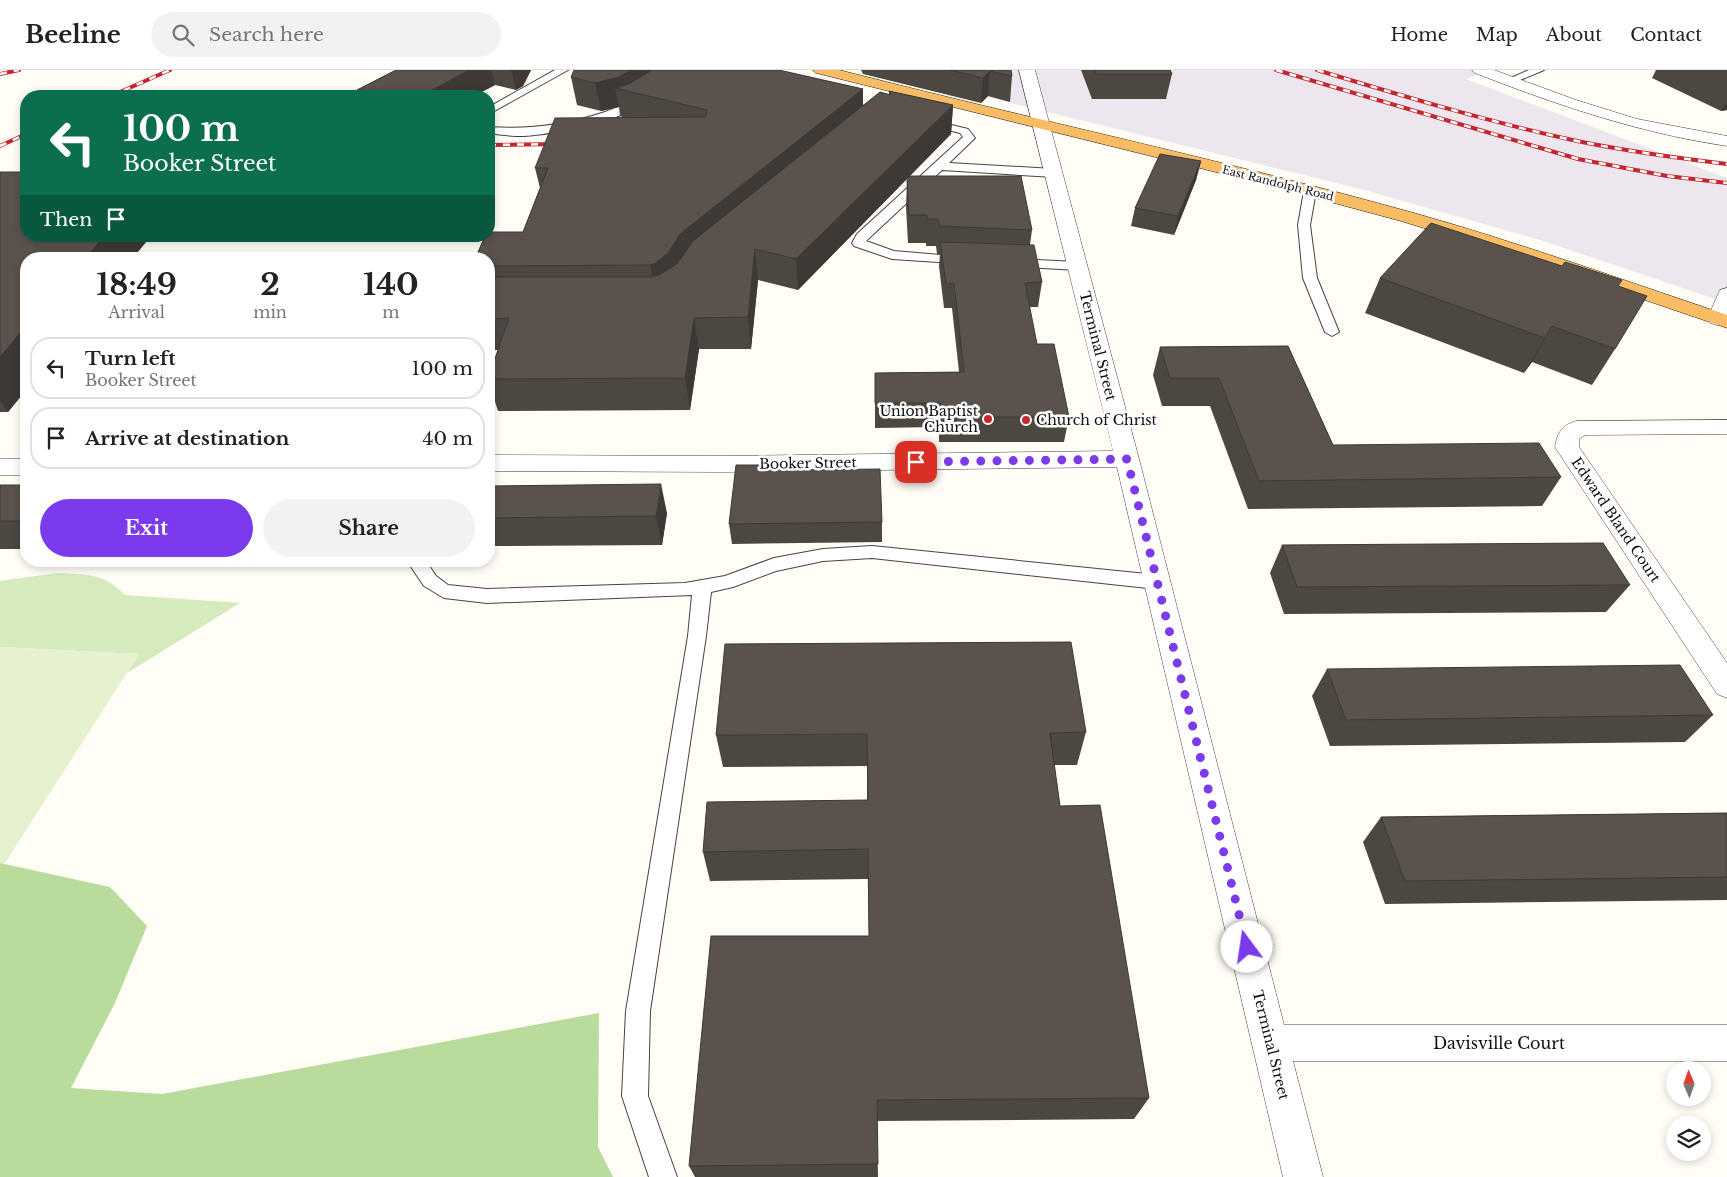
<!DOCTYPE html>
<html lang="en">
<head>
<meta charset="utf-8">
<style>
  :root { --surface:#fff; --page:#f2f2f2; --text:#222; --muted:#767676; --line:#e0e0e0; --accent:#7c3aed }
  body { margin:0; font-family:"Libre Baskerville",serif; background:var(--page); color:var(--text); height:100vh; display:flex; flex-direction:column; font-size:19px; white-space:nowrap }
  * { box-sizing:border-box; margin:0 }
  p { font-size:16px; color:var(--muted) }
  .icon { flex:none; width:28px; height:28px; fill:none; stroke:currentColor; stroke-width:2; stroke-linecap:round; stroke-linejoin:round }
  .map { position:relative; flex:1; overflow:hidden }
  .drawer { position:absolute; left:20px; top:182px; width:475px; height:315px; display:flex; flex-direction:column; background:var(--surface); border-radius:20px; box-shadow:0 2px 8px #0003 }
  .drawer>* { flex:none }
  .guide { position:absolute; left:20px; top:20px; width:475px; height:152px; border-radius:20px; box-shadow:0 2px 8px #0003; background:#0b6e4f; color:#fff; overflow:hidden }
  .needle { width:32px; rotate:358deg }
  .tools { position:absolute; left:1666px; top:991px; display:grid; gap:10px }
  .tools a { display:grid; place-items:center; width:45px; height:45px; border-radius:50%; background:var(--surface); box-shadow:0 2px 8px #0003; font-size:25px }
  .pin { position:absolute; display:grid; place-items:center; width:42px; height:42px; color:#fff; margin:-21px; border-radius:10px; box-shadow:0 2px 8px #0006 }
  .me { position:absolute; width:55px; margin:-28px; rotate:346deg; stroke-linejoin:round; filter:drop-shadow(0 0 4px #0008) }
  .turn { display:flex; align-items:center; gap:18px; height:105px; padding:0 20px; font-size:22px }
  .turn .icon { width:65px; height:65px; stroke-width:2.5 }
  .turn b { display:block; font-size:35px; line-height:42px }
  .then { display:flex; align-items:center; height:48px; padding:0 20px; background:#0003; gap:10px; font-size:19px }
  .eta { display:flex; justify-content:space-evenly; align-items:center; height:85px; text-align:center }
  .eta b { font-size:30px; font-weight:700; line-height:35px }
  .button { display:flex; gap:10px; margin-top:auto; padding:10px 20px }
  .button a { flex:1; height:58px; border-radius:30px; background:var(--accent); color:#fff; font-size:20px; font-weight:700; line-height:58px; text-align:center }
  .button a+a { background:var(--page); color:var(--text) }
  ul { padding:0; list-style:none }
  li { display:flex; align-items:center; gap:15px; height:62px; margin:0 10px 8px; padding:0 10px; border:2px solid var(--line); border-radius:20px }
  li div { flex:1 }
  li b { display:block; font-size:19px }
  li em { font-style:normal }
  header { display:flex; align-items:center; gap:30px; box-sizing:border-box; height:70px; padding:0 25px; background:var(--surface); border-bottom:1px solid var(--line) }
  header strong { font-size:24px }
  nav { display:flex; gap:28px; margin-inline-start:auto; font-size:18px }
  .search { width:350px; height:45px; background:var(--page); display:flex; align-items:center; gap:12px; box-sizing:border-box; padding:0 18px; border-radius:28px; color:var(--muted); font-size:19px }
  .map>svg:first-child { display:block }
  .industrial { fill:#eee6ef }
  .green { fill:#d5ebbd }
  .forest { fill:#b9dc9c }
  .pitch { fill:#e6f2cf }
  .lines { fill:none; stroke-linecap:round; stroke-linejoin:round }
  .service-casing { stroke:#444; stroke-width:2 }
  .minor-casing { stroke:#444; stroke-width:1 }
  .trunk-casing { stroke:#222; stroke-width:1 }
  .service { fill:#fff; fill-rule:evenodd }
  .minor { fill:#fff; fill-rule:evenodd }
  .trunk { fill:#f7bc64; fill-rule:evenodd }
  .rail-casing { stroke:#c4262e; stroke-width:4 }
  .rail { stroke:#fff; stroke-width:2.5; stroke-dasharray:7; stroke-linecap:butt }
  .wall { fill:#4d4742 }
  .shaded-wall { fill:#3f3936 }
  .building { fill:#5a524d; stroke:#3f3936 }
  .route { stroke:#7c3aed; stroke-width:9; stroke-dasharray:0 16.2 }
  .poi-dot { fill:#c4262e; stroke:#fff; stroke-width:2 }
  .labels { text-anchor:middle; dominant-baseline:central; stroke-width:5; stroke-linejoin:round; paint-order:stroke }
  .far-street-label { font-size:11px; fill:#111; stroke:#fff }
  .street-label { font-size:14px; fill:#111; stroke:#fff }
  .poi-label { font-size:14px; fill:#111; stroke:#fff; text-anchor:end }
  .near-street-label { font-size:16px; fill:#111; stroke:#fff }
</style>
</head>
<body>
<header>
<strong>Beeline</strong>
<div class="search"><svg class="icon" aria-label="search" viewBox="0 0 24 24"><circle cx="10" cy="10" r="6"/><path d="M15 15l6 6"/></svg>Search here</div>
<nav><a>Home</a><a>Map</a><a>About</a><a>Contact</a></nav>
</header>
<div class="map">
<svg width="1727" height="1107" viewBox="0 0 1727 1107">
  <rect width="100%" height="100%" fill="#fffdf5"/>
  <path class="industrial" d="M877,0H1488L1466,9L1727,108V233L1540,170L1364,120Z"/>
  <path class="green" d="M57,503C87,505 103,502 125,525L240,533L127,603L139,584L0,577V511Z"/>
  <path class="forest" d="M0,793L110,817L147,856L115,933L71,1018L162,1024L599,943L598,1077L613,1107H0Z"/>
  <path class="pitch" d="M0,577L139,584L5,793H0Z"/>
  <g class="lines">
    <defs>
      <path id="service" d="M555,0H568L489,44V37Z
        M1529,0H1544L1513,13H1505L1504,11Z
        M641,28L646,31C630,49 549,65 524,66C512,66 500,65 489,63V57C529,60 566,55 605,42C617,38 629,31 641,28Z
        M927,49L968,59L975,68L949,93L1054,99L1060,103L1054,107L942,100L866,171L894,181L964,187L971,191L969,194L892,189L854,176L852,173L857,164L963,67L960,63L923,54L921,52Z
        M1310,117L1316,121L1310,155L1317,208L1339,262L1332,266L1325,262L1303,208L1298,155L1304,121Z
        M1014,189L1078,192L1085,196L1078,200L1009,196L1007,193Z
        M872,476L1157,505L1163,507L1166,512L1163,517L1157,519L872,488L823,491L776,501L733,517L711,522L706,566L650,941L648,1026L677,1107H649L622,1026L626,941L688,566L692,525L487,533L444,528L424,516L407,491H426L436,506L448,515L487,519L685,513L725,506L774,488L823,479Z"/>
      <path id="minor" d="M1019,0H1035L1139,389L1284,955H1727V991H1293L1323,1107H1283L1117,397L723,402L489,401V385L723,386L1113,381Z
        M1472,0H1494L1576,30L1637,49L1727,66V76C1639,63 1557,35 1475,3Z
        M1727,218V250L1724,253L1717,255L1710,253L1707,249L1720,220Z
        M1727,350V364L1585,365L1579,369V377L1727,593V628L1717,624L1555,377C1557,363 1562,355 1576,351Z
        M0,389H26V405H0Z"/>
      <path id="trunk" d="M813,0H839C1030,49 1224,90 1414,143C1520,173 1623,210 1727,245V258L1522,188L1401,151L1256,112L816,3Z"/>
    </defs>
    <use href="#service" class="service-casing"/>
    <use href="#minor" class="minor-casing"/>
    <use href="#trunk" class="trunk-casing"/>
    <use href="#service" class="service"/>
    <use href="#minor" class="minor"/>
    <use href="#trunk" class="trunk"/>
    <defs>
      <path id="rail" d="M1276,0L1578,89L1667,106L1727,113
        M1317,0C1403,26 1489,52 1577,71C1626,81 1677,88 1727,94
        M0,4L19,0
        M111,26L170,0
        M489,75L558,74
        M0,76L26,64"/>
    </defs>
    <use href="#rail" class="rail-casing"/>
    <use href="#rail" class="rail"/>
  </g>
  <path class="wall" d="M396,0H531L523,16L516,20L495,15L474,26H359L357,20Z
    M861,0H1011L1012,6L1010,32L988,26L981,33L863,4Z
    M1081,0H1170L1172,4L1166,29H1092Z
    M1656,0H1727V40L1721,41L1652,8Z
    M781,1L863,19V35L889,24V21L953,35L951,64L798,220L758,210L751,279H699L690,340L498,341L489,313V306L498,280H489V189L523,162L540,118L535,98L625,48L620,46L619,37L601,41L577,35L571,7Z
    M1201,91L1196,110L1174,165L1131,156L1135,138Z
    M0,102L26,166H151L132,189H26V320L8,342H0Z
    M907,110L1032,160L1030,175L1042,212L1038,237H1029L1037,274L1069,347L1064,372H939V357L875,358V303L959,302L952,238H944L939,196L940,184H937L936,176H926V173H908L906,137Z
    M1380,208L1618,216L1615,279L1592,315L1532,292L1524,303L1365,243Z
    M1288,276L1333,375L1561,407L1542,436L1248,439L1210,336H1162L1153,305L1160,277Z
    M783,400L882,452V472L732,474L729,454Z
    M0,415H26V479H0Z
    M489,416L667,443L662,475L489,476Z
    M1282,475L1630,515L1606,542L1284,544L1270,503Z
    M1327,599L1713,645L1685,672L1330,676L1312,626Z
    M1086,662L1077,695H1054L1060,736L1149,1028L1134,1049L877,1051L878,1107H695L689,1096L869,866L868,809L710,811L703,782L867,730V696L723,697L716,665Z
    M1727,743V830L1385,834L1363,772L1381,747Z"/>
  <path class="shaded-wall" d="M469,0H491L495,15L474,26H421Z
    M511,0H531L523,16L516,20Z
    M631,0H680L615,18L619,37L601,41L595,13Z
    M990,1L988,26L981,33L983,8Z
    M863,19V47L656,226L650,195L680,164Z
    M1727,32V40L1721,41Z
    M953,35L951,64L798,220L796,189Z
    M489,54L495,77L489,91Z
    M1201,91L1196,110L1174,165L1178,146Z
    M104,166H151L132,189H85Z
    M755,179L758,210L751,279L748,247Z
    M490,195L499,226L489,227V196Z
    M694,248L699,279L690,340L685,308Z
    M26,256V320L8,342L0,331V287Z
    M1552,256L1532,292L1524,303L1545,268Z
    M661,414L667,443L662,475L656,446Z"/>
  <path class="building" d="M396,0H469L421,26H379L357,20Z
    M574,0H631L619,7L595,13L571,7Z
    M652,0H779L863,19L680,164L668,183L656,193L650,195L489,196V189H475L485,166H489V162H523L548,98H535L555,48L706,47L707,40L615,18L629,14Z
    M950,0H1011L1012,6L990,1L983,8Z
    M1095,0H1170L1172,4H1096Z
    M889,21L953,35L796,189L755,179L748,247L694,248L685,308L489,309V306L509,248L489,249V207H651L659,205L677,194L693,171L880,22L891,25Z
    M1160,84L1201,91L1178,146L1135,138Z
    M0,102H26V166H104L85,189H26V256L0,287Z
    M910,106H1021L1032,160L939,156L938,149H927V145H909L907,110Z
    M1431,153L1562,196L1565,192L1622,210L1618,216L1647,226L1615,279L1552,256L1545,268L1380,208Z
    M940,172L1034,175L1042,212L1025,213L1037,274H1054L1069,347H941L940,333H875V303L964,302L954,213L946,214Z
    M1288,276L1333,375L1539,373L1561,407L1259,411L1219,308H1170L1160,277Z
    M736,395H782V400L880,399L882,452L729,454Z
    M661,414L656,446L489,448V416Z
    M0,415H26V451H0Z
    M1603,473L1630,515L1297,517L1282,475Z
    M1071,572L1086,662L1050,663L1060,736L1100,735L1149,1028L877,1030L878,1094L689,1096L711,866H869L868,779L703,782L707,732L868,730L867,664L716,665L725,574Z
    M1680,595L1713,645L1346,650L1327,599Z
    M1727,743V807L1405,811L1381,747Z"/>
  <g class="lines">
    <path class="route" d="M916,392L1127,389L1247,877"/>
  </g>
  <g class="poi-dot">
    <circle cx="988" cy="349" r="5"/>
    <circle cx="1026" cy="350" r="5"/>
  </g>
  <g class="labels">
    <g class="far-street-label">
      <text transform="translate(1278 113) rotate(14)">East Randolph Road</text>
    </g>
    <g class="street-label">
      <text transform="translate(1098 276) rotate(76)">Terminal Street</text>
      <text transform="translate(808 393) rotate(-1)">Booker Street</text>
      <text transform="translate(1616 450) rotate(56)">Edward Bland Court</text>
      <text transform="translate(1271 975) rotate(76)">Terminal Street</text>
    </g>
    <g class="poi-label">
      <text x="978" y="341">Union Baptist<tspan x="978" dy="16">Church</tspan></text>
      <text x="1036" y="350" text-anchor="start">Church of Christ</text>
    </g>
    <g class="near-street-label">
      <text x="1499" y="973">Davisville Court</text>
    </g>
  </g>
</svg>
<div class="tools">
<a><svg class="needle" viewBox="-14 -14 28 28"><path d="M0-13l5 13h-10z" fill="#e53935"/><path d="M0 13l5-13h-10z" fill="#767676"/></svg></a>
<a><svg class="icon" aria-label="layers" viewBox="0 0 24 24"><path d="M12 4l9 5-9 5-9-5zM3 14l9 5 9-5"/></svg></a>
</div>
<div class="pin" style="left:916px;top:392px;background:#d93025"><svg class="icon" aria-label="arrive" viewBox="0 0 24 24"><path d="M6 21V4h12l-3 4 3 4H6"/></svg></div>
<svg class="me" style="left:1247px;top:877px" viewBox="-20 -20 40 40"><circle r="19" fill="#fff"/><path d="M0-13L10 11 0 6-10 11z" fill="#7c3aed"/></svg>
<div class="guide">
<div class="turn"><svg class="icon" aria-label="left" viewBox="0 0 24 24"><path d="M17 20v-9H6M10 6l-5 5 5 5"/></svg><div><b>100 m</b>Booker Street</div></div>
<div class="then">Then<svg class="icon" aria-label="arrive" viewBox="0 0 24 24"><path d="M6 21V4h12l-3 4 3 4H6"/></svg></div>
</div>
<section class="drawer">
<div class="eta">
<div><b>18:49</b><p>Arrival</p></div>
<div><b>2</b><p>min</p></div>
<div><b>140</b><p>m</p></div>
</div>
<ul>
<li><svg class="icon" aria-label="left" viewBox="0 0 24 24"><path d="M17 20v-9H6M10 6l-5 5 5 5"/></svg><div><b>Turn left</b><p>Booker Street</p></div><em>100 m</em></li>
<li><svg class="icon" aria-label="arrive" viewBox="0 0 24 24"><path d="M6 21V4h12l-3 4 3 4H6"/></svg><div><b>Arrive at destination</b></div><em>40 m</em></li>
</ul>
<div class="button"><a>Exit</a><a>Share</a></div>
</section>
</div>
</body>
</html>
